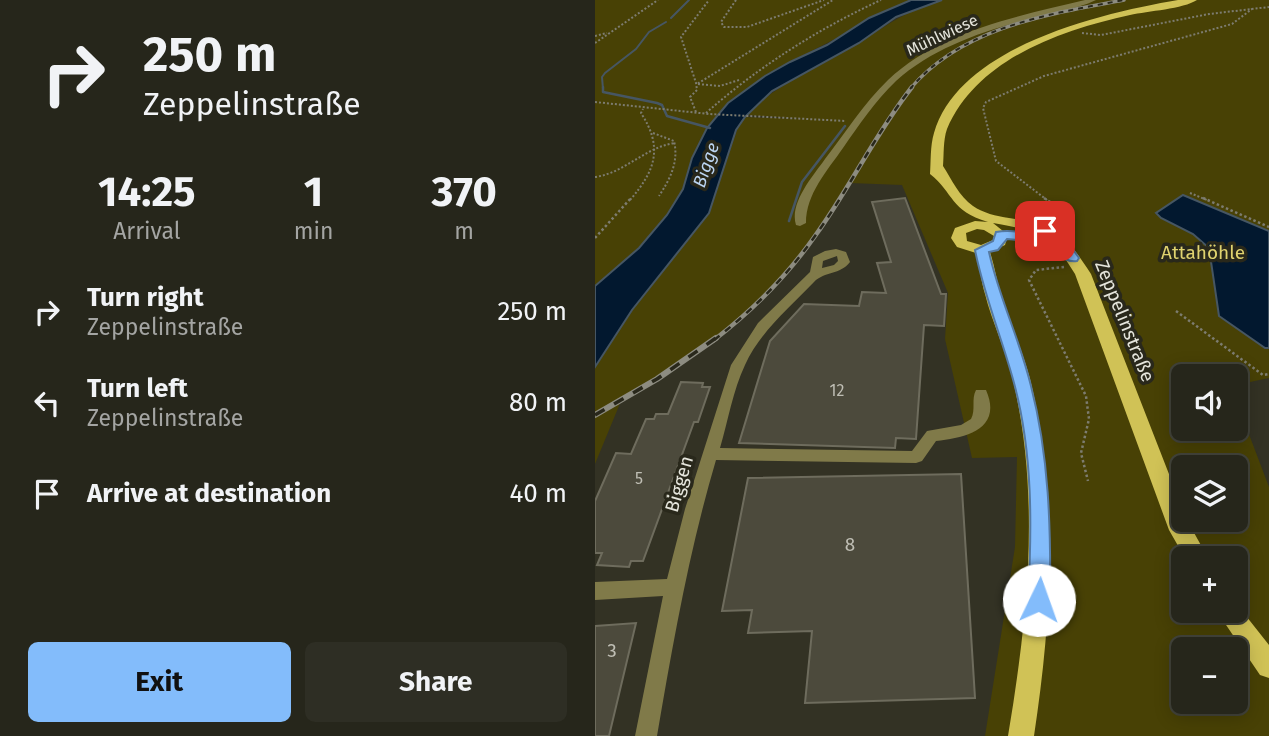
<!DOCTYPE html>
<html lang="en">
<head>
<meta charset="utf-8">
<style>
  :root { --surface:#26261b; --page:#2e2e24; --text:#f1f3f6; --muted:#a4a5a3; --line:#42433a; --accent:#83bcfb }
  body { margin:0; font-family:"Fira Sans",sans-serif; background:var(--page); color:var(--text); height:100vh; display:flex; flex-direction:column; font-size:26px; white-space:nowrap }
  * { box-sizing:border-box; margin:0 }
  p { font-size:23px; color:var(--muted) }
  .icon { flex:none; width:38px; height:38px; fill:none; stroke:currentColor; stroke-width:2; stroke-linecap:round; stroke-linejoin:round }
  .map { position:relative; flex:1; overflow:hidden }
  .drawer { display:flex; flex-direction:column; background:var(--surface); width:595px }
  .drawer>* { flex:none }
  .guide { background:#26261b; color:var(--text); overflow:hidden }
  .tools { position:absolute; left:576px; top:364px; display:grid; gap:14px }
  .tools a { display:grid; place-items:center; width:77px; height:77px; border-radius:10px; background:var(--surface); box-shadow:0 4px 18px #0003,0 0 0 2px var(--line); font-size:35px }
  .pin { position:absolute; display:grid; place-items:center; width:60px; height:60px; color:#fff; margin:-30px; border-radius:14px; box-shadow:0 4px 10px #0006 }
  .me { position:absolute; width:77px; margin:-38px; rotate:3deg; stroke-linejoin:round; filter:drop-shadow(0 0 5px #0008) }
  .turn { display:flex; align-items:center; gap:24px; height:147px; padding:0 28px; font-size:32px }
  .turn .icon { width:91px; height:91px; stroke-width:2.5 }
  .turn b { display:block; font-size:49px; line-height:60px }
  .eta { display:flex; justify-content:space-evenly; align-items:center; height:119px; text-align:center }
  .eta b { font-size:42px; font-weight:700; line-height:49px }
  .action { display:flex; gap:14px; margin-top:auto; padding:14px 28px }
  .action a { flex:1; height:80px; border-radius:10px; background:var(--accent); color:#111; font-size:28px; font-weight:700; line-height:80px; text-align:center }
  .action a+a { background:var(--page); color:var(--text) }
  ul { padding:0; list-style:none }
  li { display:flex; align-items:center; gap:21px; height:91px; padding:0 28px }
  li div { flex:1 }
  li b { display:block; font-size:26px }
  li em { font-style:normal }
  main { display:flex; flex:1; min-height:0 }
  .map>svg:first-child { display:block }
  .green { fill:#484105; fill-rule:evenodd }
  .water { fill:#02182f; stroke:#465663; stroke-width:2 }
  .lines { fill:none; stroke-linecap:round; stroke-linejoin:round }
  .stream-far1 { stroke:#465663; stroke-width:2 }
  .stream { stroke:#465663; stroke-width:2.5 }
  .building { fill:#4c4a3c; stroke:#6e6c5d; stroke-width:2 }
  .path-far1 { stroke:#7d7c70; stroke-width:2; stroke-dasharray:2 2; stroke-linecap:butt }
  .path { stroke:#7d7c70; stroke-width:2.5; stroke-dasharray:2.5 2.5; stroke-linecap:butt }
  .minor { fill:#807a49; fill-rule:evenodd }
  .major { fill:#d0c256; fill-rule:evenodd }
  .rail-far2-casing { stroke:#8d8c81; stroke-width:3.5 }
  .rail-far1-casing { stroke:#8d8c81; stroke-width:4.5 }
  .rail-casing { stroke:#8d8c81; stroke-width:6 }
  .rail-far2 { stroke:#29281b; stroke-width:2; stroke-dasharray:5; stroke-linecap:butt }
  .rail-far1 { stroke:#29281b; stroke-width:2.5; stroke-dasharray:7; stroke-linecap:butt }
  .rail { stroke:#29281b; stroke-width:3.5; stroke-dasharray:11; stroke-linecap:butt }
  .route { fill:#83bcfb; stroke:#557aa3; stroke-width:2 }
  .labels { text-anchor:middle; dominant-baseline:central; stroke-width:7; stroke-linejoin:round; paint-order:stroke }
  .far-street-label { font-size:16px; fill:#e5e5dc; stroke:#29281b }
  .number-label { font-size:16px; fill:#bfbeb4 }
  .far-water-label { font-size:18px; font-style:italic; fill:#bbd4f1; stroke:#29281b }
  .park-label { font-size:19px; fill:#e0d36f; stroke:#29281b }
  .street-label { font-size:19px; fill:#e5e5dc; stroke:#29281b }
  .near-number-label { font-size:19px; fill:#bfbeb4 }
</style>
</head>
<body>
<main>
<section class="drawer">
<div class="guide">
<div class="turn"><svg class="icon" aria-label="right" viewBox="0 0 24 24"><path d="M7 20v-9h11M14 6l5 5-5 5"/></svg><div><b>250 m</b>Zeppelinstraße</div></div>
</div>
<div class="eta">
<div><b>14:25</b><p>Arrival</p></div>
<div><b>1</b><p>min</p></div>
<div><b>370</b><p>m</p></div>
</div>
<ul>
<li><svg class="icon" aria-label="right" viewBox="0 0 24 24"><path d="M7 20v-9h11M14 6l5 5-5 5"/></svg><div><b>Turn right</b><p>Zeppelinstraße</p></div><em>250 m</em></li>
<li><svg class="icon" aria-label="left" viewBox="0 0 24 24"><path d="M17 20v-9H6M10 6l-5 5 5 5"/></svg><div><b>Turn left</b><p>Zeppelinstraße</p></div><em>80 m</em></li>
<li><svg class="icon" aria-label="arrive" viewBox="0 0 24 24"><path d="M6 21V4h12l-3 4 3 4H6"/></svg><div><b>Arrive at destination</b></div><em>40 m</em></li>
</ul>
<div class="action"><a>Exit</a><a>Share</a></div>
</section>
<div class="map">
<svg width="674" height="736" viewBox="0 0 674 736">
  <rect width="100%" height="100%" fill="#333224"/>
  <path class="green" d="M0,0H316L195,62L170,76L133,103L112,128L97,158L88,189L72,215L44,248L0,286Z
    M347,0H674V378L641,385L640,376H588V429H640L641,400L674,487V736H390L420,547L422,457L377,458L350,339L353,293L307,185L255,183L196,268L150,314L104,351L26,401L0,464V367L37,310L114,213L142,130L149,117L209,119L151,115C179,86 213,73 247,53C284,32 303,13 347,0ZM588,467H640V520H588ZM588,558H640V611H588ZM588,649H640V702H588Z"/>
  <path class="water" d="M316,0H347L301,17L264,43L177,91L150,117L141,130L114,213L37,310L0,367V286L44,248L72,215L88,189L97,158L112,128L133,103L170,76L195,62L232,45L274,18Z
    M588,195L674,231V348H670L624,316L614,248L598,234L566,218L561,213Z"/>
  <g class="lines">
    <path class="stream-far1" d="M76,18L94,0
      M8,89L7,77L10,73L41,49L54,32L71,22"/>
    <path class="stream" d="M8,87V92L62,103L67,105L72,116L115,128
      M194,221L207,182L250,126"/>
  </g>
  <path class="building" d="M310,198L346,294H351L349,326L329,325L321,439L301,438L300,448L144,443L175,341L209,304L264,306L267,292L291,293L282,263L296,262L277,202Z
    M86,382L108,383L107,387H115L103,422H99L48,561H36L34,567L2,565L7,553H0V501L21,453L36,454L51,419H59L61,414H73Z
    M366,474L380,698L210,703L217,631L153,633L157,610L127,611L153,478Z
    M41,623L14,736H0V626Z"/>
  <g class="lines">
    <path class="path-far1" d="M141,0L126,22L129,27H152L229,0
      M487,33L506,35L614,14L674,7
      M0,36L12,33
      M0,43L63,0
      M144,80L125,86L102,84L238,0
      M0,102L114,114L251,121
      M101,112L95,97L102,90L101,83L86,37L114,0
      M111,113C163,67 223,29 286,0
      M58,133L79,141C84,162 75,179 64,196
      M0,177C30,173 50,147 80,143
      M595,193L612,200
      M35,200C61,170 68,147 46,113L48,109
      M452,200L401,161L388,108L391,102L449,76L637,24L657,9"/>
    <path class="path" d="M449,198L458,204L462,225
      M608,198L674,227
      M0,238L36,198
      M469,267L441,270L434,280L491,396L494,419L486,453L493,481
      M581,311L668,375L674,374"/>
    <path class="minor" d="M490,0H501C481,10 452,13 430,20C385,32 336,49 301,81C280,101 264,125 248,148C232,171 211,194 211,223L205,226L201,225C194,203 218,176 230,159C251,132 269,103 293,80C344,31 424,16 490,0Z
      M241,249L251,252L255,262C245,275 230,271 219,282C194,308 165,332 150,365C138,390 133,421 125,448L317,451L332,431L366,425L376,419C381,410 376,399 381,390H391C408,429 371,438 341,441L327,461L321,463L121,460C94,551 78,643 62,736H40L68,596L0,600V582L72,579L90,509L136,365L163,323L215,272L218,257L230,251ZM242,256L243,261L239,265L227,268L228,261Z"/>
    <path class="major" d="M583,0H602C588,9 553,11 535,15C466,30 382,59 352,129C348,140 349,155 348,166C357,180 364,196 378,206C388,213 401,216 414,218C464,226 469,233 496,274L588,510V520H592L613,558H590L574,530L480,274C452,229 449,233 398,223L413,235L410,245L395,252C400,267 402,283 407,299C416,326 428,352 435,379C464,497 457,617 439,736H413C433,617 446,494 417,376C410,348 397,322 390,294C386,281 385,266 381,253L362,247L356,238L360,228L380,221L393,222C355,211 359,193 335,174C336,162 335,146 339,133C364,46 507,13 583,0ZM382,229L389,230L399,236L398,240L386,245L372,241L371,233Z
      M640,602L674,645V678L665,675L627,619L623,611H640Z"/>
    <defs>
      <path id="rail-far2" d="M315,89C367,27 454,14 529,0"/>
      <path id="rail-far1" d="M119,340C158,310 192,276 220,236C255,188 280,134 317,87"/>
      <path id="rail" d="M0,415L62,379L121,338"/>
    </defs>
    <use href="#rail-far2" class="rail-far2-casing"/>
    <use href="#rail-far1" class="rail-far1-casing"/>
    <use href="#rail" class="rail-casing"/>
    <use href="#rail-far2" class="rail-far2"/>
    <use href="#rail-far1" class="rail-far1"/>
    <use href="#rail" class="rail"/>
  </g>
  <path class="route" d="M450,227L470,238L484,258L482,261C469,263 463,252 452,247C439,242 425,240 412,239L403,250L394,252C404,298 425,340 436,386C454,456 456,528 455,600L451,607L444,610L437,607L433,600C437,528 438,453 419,383C407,338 389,296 380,250L398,241L401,232C419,229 437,234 455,239L443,231Z"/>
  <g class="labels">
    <g class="far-street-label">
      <text transform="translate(347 35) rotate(-25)">Mühlwiese</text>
    </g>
    <g class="number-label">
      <text x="242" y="390">12</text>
      <text x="44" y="478">5</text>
    </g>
    <g class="far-water-label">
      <text transform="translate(111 165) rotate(-71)">Bigge</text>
    </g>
    <g class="park-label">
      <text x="608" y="252">Attahöhle</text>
    </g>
    <g class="street-label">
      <text transform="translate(530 321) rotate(68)">Zeppelinstraße</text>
      <text transform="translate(84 484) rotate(-74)">Biggen</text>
    </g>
    <g class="near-number-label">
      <text x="255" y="544">8</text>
      <text x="17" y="650">3</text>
    </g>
  </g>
</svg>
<div class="tools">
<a><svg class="icon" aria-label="sound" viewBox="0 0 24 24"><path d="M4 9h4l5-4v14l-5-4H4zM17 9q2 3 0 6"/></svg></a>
<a><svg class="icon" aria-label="layers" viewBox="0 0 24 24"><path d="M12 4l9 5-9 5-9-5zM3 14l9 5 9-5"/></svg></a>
<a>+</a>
<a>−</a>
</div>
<div class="pin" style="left:450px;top:231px;background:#d93025"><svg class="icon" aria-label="arrive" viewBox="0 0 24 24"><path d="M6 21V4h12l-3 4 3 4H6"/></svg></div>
<svg class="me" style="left:444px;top:600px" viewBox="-20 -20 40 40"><circle r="19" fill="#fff"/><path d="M0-13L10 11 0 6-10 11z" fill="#83bcfb"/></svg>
</div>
</main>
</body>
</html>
